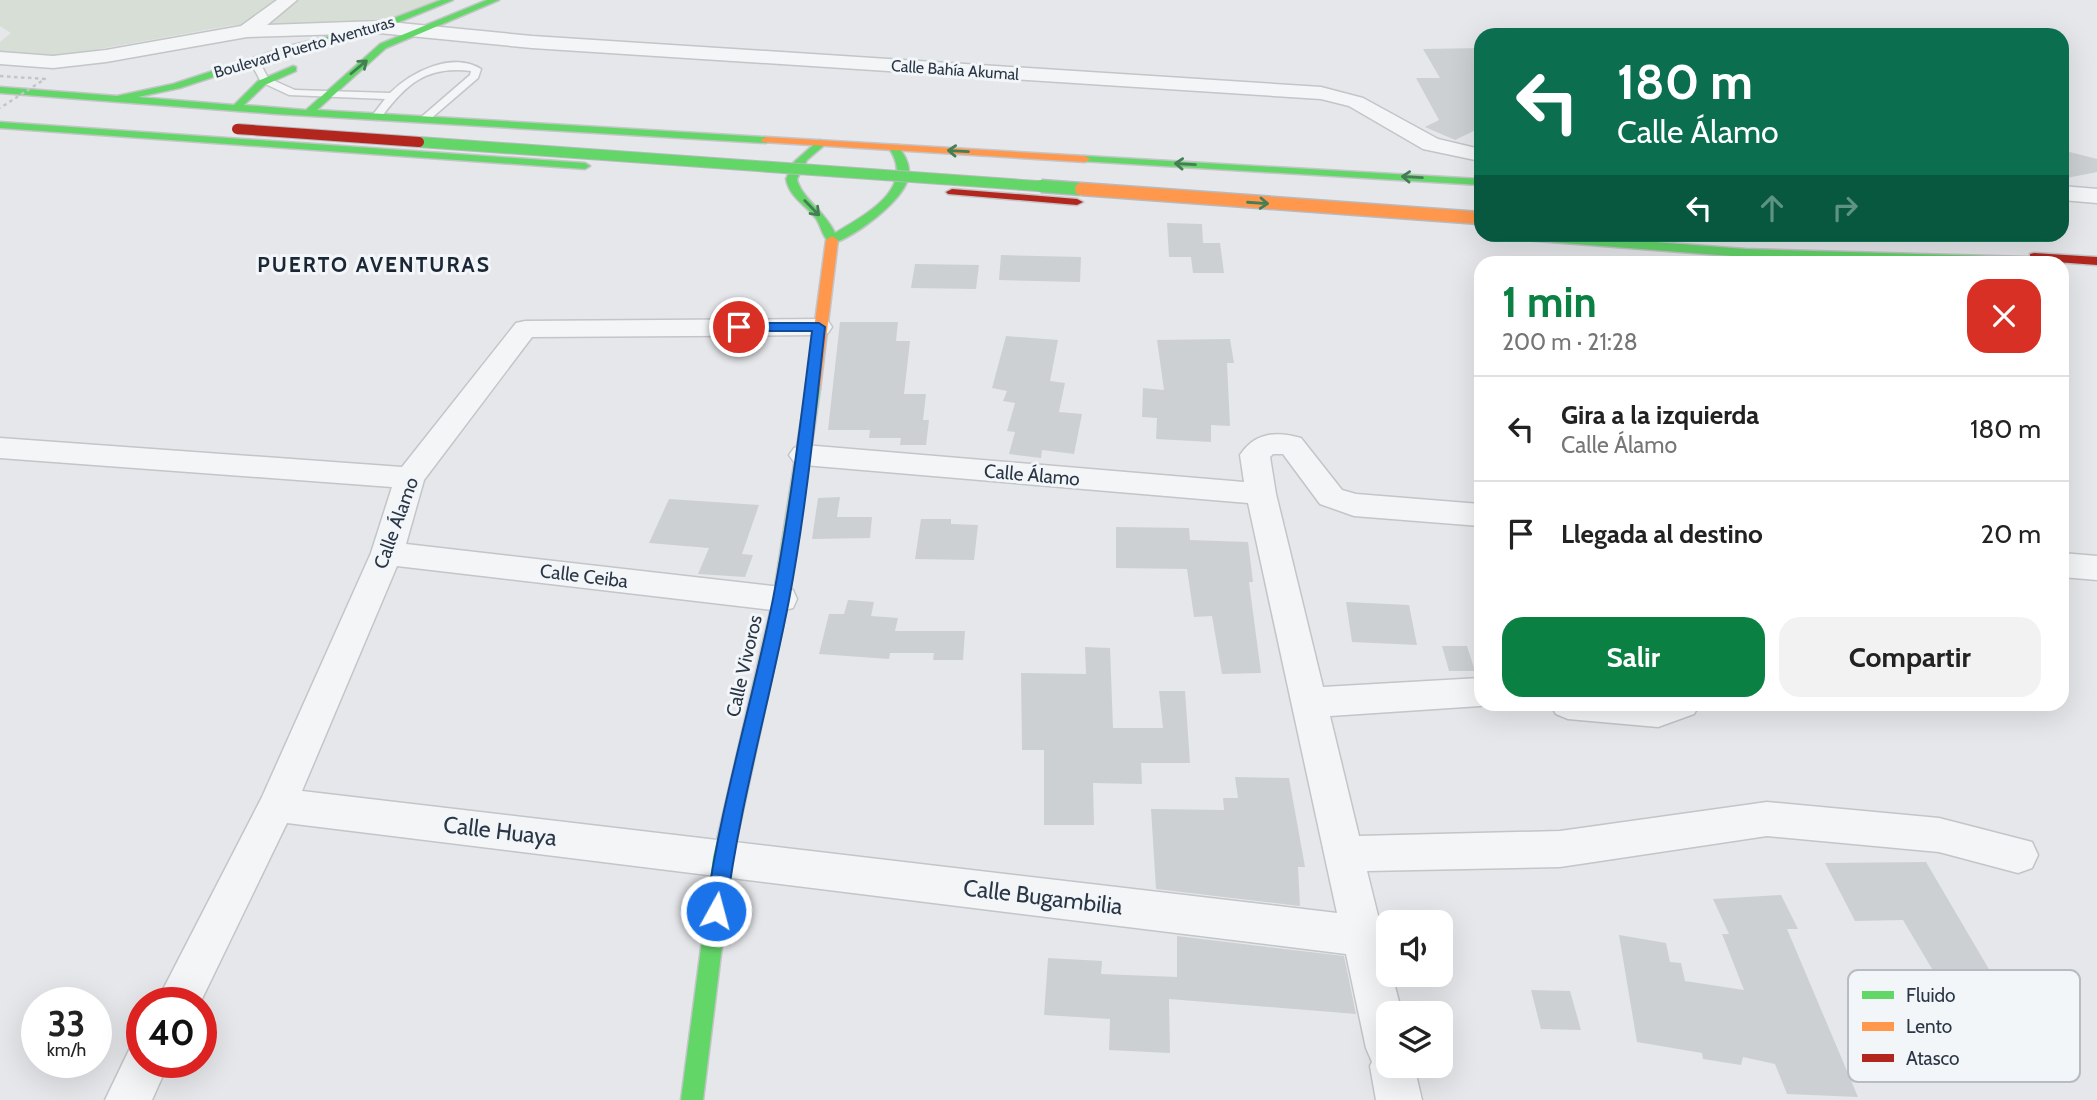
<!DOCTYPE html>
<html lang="es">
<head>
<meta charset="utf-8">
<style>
  :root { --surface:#fff; --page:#f2f2f2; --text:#222; --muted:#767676; --line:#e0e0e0; --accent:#0b8043 }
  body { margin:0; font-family:Cabin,sans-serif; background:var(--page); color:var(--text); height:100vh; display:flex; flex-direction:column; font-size:26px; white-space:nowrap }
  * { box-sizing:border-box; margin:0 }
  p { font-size:23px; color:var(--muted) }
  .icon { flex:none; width:38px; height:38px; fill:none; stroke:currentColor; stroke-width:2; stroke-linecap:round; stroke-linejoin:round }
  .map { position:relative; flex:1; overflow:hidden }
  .drawer { position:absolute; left:1474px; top:256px; width:595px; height:455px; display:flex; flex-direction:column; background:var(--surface); border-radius:21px; box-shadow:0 7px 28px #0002 }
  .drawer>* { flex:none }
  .banner { position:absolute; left:1474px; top:28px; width:595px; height:214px; border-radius:21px; box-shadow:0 7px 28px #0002; background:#0b6e4f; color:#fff; overflow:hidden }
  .fabs { position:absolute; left:1376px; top:910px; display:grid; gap:14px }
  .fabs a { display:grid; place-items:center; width:77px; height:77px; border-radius:14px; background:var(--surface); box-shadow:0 7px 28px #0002; font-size:35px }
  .speed { position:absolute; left:21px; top:987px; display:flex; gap:14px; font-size:35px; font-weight:700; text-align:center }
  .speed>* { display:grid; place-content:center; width:91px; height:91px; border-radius:50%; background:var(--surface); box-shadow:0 7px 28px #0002; line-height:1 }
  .speed small { font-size:18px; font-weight:400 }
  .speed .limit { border:10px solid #d22; background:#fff; color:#111 }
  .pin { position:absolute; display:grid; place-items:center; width:60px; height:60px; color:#fff; margin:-30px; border:4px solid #fff; border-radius:50%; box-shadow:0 2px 7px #0007 }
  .me { position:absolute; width:77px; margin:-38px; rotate:7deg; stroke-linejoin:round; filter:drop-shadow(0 0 5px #0008) }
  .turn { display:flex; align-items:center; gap:24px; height:147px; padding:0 28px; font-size:32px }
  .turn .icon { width:91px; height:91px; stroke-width:2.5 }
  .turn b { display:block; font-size:49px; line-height:60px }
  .lanes { display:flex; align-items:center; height:66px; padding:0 28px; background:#0003; justify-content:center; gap:35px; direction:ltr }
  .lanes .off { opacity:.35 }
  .round { display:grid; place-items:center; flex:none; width:74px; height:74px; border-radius:21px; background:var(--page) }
  .summary { display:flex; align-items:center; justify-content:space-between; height:119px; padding:0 28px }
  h1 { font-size:42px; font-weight:800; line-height:52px; color:var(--accent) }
  .cta { display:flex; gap:14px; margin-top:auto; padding:14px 28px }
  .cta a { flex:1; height:80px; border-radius:21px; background:var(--accent); color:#fff; font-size:28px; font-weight:800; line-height:80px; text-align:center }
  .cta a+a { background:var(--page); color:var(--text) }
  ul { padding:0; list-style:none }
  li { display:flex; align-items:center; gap:21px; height:105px; padding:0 28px; border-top:2px solid var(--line) }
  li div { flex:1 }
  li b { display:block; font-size:26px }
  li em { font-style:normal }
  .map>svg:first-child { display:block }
  .green { fill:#d6ded5 }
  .building { fill:#cdd0d3 }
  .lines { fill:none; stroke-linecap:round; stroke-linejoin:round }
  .lane-casing { stroke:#c3c5c8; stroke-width:3 }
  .street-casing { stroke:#c3c5c8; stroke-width:3 }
  .fast-casing { stroke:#c3c5c8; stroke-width:3 }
  .slow-casing { stroke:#c3c5c8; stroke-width:3 }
  .jam-casing { stroke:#c3c5c8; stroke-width:3 }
  .lane { fill:#f4f5f7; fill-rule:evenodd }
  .street { fill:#f4f5f7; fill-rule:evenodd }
  .fast { fill:#63d668; fill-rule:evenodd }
  .slow { fill:#ff974d; fill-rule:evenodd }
  .jam { fill:#b3261e; fill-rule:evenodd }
  .fast-bridge-far1-casing { stroke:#b7babf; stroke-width:12; stroke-linecap:butt }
  .fast-bridge-casing { stroke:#b7babf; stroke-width:15; stroke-linecap:butt }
  .slow-bridge-casing { stroke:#b7babf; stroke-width:15; stroke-linecap:butt }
  .jam-bridge-casing { stroke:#b7babf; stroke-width:12; stroke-linecap:butt }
  .path-bridge { stroke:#c3c6c9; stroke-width:2.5; stroke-dasharray:3.5 3.5; stroke-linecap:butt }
  .fast-bridge-far1 { stroke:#63d668; stroke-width:10 }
  .fast-bridge { stroke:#63d668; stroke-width:12 }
  .slow-bridge { stroke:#ff974d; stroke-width:12 }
  .jam-bridge { stroke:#b3261e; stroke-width:10 }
  .oneway { stroke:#447e55 }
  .route { fill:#1a73e8; stroke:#114b97; stroke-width:2 }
  .labels { text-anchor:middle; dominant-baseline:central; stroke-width:6; stroke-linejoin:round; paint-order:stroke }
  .far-street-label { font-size:16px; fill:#2a3645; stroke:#f3f6f9 }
  .street-label { font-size:19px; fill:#2a3645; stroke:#f3f6f9 }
  .far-district-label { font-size:21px; font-weight:bold; letter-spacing:2px; fill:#1c2736; stroke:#f3f6f9 }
  .near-street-label { font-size:23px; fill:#2a3645; stroke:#f3f6f9 }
  .key { fill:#f3f6f9; stroke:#b7bcc3; stroke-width:2 }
  .key-label { font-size:19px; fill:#2a3645 }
</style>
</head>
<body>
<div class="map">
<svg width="2097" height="1100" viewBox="0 0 2097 1100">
  <rect width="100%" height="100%" fill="#e5e7ea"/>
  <path class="green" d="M0,0H438L395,17L345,22L234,25L60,56L0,51V42L11,33L0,26Z"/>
  <path class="building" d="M1480,48V128L1455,140L1425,127L1439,120L1416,78H1440L1423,49Z
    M2062,150L2097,159V172L2062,179Z
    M1167,223L1202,224L1203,243H1220L1224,273H1193L1191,257H1169Z
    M1001,255L1081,257L1080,282L999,280Z
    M915,264L979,265L976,289L911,288Z
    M840,322H898L896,341H910L904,394H926L923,420H929L926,445H900L901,438H869L870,430H828Z
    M1006,336L1058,340L1050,381L1065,383L1059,412L1082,414L1074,454L1042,450L1041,458L1009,454L1015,432L1007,431L1015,403L1003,401L1007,391L992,388Z
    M1230,339L1234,363H1227L1230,426L1211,425V442L1156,439L1157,418L1142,417L1143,388L1164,390L1157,340Z
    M840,497L837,517H872L870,538L812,539L818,498Z
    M669,499L759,505L742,554L753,555L745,577L698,574L709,548L649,543Z
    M921,519H951V524L978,525L974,560L915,559Z
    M1116,527L1189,528L1190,540L1248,542L1253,582H1249L1261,673L1222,674L1212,616L1194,617L1187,569L1116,568Z
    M848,600L874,602L871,616L898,618L895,631H965L963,660H933L934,653H890L889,659L819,654L829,614H844Z
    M1346,602L1409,605L1417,645L1352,642Z
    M1442,646H1467L1475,671H1449Z
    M1085,647L1110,648L1113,728H1163L1159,691H1185L1190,763H1141L1142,784L1093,783L1094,825H1044V750H1022L1021,673L1086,674Z
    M1235,777L1289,778L1305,867H1298L1300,906L1156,889L1151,809L1224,810L1223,798H1238Z
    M1926,862L2000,988L1990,989L1992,996H1981L1991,1013L1960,1016L1903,920L1855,921L1825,863Z
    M1781,895L1798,929H1787L1858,1097L1787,1094L1775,1064L1743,1057L1741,1065L1703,1059L1702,1053L1637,1042L1619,935L1666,943L1670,962L1681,963L1685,981L1744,990L1722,934H1729L1713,899Z
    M1177,936L1344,956L1356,1014L1169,999L1170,1053L1109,1050L1110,1019L1044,1015L1048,958L1102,961L1101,974L1177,977Z
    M1531,990L1570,991L1581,1030L1541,1029Z"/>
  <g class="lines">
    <defs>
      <path id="lane" d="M252,59H258L268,78L295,90L390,93C411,72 452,51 481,69L478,78L428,121L419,119L470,75L471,71C426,65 405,85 380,119L376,120L371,117L385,99L289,95L261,82L250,61Z"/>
      <path id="street" d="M277,0H297L267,25L379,21L532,36L1321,87L1363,98L1438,139L1480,149V161L1423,149L1349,106L1321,99L532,48L379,33L247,37L106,62L53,68L0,64V52L53,56L106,50L241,26Z
        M2062,186L2097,189V203L2062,200Z
        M819,319L828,321L832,327L828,333L819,335L532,337L424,480L406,544L781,587L793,590L797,599L793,608L781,611L397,566L302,791L1337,913L1248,503L804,465L794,462L789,455L794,448L804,445L1244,482L1240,455C1255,432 1277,431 1301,438L1342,490L1356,494L1480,504V526L1354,516L1320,504L1283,454H1273L1270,457L1276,494L1323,687L1480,678V704H1488L1480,706L1330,716L1359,836L1560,831L1767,802L1939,818L2032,842L2038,855L2032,868L2018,873L1939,852L1767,836L1560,867L1367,871L1388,956V975H1392L1402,1013H1388V1066H1414L1422,1100H1376L1370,1066L1372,1062L1366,1048L1346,954L287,823L200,1003H156L262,797L371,553L392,487L0,458V438L402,467L516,323L525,321Z
        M2062,553L2097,556V580L2062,577Z
        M1550,704H1700L1694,714L1658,727L1568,719L1556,714Z
        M142,1042V1062H169L152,1100H105L131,1046Z"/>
      <path id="fast" d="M441,0H453L382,29L295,50L180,88L138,97L234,105L258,81L293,66L296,67V71L265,85L244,105L306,110L380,44L487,0H499L386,48L317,110L766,137L771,140L766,143L276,114L0,93V87L117,96L173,84L289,46L376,25Z
        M0,122L585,163L590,166L585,169L0,128Z
        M819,140L828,142L807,160L797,179C801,198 825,211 835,233C865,215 918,188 888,147L889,145H897C904,154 910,163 909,175C905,201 855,236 832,244C823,239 822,229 817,220C807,205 790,199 786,179L794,162Z
        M1085,156L1480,179V185L1081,161V157Z
        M1493,234H1551L1745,249L2060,258L2066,262L2062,265V262H1950L1745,257L1499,238Z
        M813,385L820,389L789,599L733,857L703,1100H681L713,857L773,599L806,389Z"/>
      <path id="slow" d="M766,137L1085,156L1090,159L1085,162L762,142L761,140Z
        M832,236L838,240L820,389L813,393L806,389L826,240Z"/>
      <path id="jam" d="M952,189L1077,199L1083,202L1077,205L948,194L946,192Z
        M2034,253L2097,257V265L2030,260V254Z"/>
    </defs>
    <use href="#lane" class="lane-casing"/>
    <use href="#street" class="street-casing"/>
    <use href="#fast" class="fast-casing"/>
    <use href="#slow" class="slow-casing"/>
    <use href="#jam" class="jam-casing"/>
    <use href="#lane" class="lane"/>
    <use href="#street" class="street"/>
    <use href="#fast" class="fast"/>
    <use href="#slow" class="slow"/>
    <use href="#jam" class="jam"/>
    <defs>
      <path id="fast-bridge-far1" d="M419,142L1066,188"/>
      <path id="fast-bridge" d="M1041,186L1081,189"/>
      <path id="slow-bridge" d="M1081,189L1480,218"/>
      <path id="jam-bridge" d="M237,129L419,142"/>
    </defs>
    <use href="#fast-bridge-far1" class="fast-bridge-far1-casing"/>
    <use href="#fast-bridge" class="fast-bridge-casing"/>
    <use href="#slow-bridge" class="slow-bridge-casing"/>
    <use href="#jam-bridge" class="jam-bridge-casing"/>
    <path class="path-bridge" d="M0,76L45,79L0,108"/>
    <use href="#fast-bridge-far1" class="fast-bridge-far1"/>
    <use href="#fast-bridge" class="fast-bridge"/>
    <use href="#slow-bridge" class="slow-bridge"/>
    <use href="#jam-bridge" class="jam-bridge"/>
  </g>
  <defs><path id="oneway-shaft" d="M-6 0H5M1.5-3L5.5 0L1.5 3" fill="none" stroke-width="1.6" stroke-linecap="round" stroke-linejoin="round" transform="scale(1.75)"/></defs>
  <g class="oneway">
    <use href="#oneway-shaft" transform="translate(359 67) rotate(-40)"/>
    <use href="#oneway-shaft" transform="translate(958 151) rotate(-177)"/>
    <use href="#oneway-shaft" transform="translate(1185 164) rotate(-177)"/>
    <use href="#oneway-shaft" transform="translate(1412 177) rotate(-177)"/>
    <use href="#oneway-shaft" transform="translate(1258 203) rotate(4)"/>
    <use href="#oneway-shaft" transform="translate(812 208) rotate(46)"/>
  </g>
  <path class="route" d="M819,323L825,327C815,418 806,510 789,600C769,704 739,806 726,911L723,918L716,921L709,918L706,911C720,806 752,704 773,599C790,510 801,420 812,331H739L732,327L739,323Z"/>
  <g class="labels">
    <g class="far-street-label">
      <text transform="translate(304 47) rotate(-16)">Boulevard Puerto Aventuras</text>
      <text transform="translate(955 70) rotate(4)">Calle Bahía Akumal</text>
    </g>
    <g class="street-label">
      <text transform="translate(1032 475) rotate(5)">Calle Álamo</text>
      <text transform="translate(396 523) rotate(-70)">Calle Álamo</text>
      <text transform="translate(584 576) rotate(7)">Calle Ceiba</text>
      <text transform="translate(744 666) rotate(-77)">Calle Vivoros</text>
    </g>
    <g class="far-district-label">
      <text x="374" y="264">PUERTO AVENTURAS</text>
    </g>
    <g class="near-street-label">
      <text transform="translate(500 831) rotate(7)">Calle Huaya</text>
      <text transform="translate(1043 897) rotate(7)">Calle Bugambilia</text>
    </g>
  </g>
  <rect x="1848" y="970" width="232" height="112" rx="10" class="key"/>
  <rect x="1862" y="991" width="32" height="8" fill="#63d668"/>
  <rect x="1862" y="1022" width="32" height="9" fill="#ff974d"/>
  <rect x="1862" y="1054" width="32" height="8" fill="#b3261e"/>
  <g class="key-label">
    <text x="1906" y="1002">Fluido</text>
    <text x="1906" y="1033">Lento</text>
    <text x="1906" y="1065">Atasco</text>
  </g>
</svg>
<div class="fabs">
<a><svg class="icon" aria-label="sound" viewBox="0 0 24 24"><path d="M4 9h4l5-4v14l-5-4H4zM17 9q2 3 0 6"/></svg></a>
<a><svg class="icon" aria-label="layers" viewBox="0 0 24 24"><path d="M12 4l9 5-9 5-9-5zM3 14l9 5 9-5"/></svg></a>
</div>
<div class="speed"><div>33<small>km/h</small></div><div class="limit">40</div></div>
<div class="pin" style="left:739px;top:327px;background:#d93025"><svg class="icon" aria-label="arrive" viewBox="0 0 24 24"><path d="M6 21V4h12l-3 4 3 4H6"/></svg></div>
<svg class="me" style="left:716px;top:911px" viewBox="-20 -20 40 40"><circle r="17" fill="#1a73e8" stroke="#fff" stroke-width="3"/><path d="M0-11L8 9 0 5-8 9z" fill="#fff"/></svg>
<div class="banner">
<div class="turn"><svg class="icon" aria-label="left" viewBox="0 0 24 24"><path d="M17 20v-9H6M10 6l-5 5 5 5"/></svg><div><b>180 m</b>Calle Álamo</div></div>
<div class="lanes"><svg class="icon" aria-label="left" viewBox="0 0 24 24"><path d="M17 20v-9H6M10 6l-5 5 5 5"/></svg><svg class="icon off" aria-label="ahead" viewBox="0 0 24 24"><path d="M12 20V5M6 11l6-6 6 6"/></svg><svg class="icon off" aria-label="right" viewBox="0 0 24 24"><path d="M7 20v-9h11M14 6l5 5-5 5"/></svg></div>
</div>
<section class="drawer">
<div class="summary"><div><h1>1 min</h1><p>200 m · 21:28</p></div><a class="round" style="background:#d93025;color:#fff"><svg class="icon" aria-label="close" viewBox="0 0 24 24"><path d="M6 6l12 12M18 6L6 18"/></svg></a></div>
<ul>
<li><svg class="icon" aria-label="left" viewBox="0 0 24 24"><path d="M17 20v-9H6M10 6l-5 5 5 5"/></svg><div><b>Gira a la izquierda</b><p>Calle Álamo</p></div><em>180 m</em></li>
<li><svg class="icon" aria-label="arrive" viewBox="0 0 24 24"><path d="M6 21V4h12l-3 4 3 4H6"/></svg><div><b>Llegada al destino</b></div><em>20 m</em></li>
</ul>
<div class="cta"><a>Salir</a><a>Compartir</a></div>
</section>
</div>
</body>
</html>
